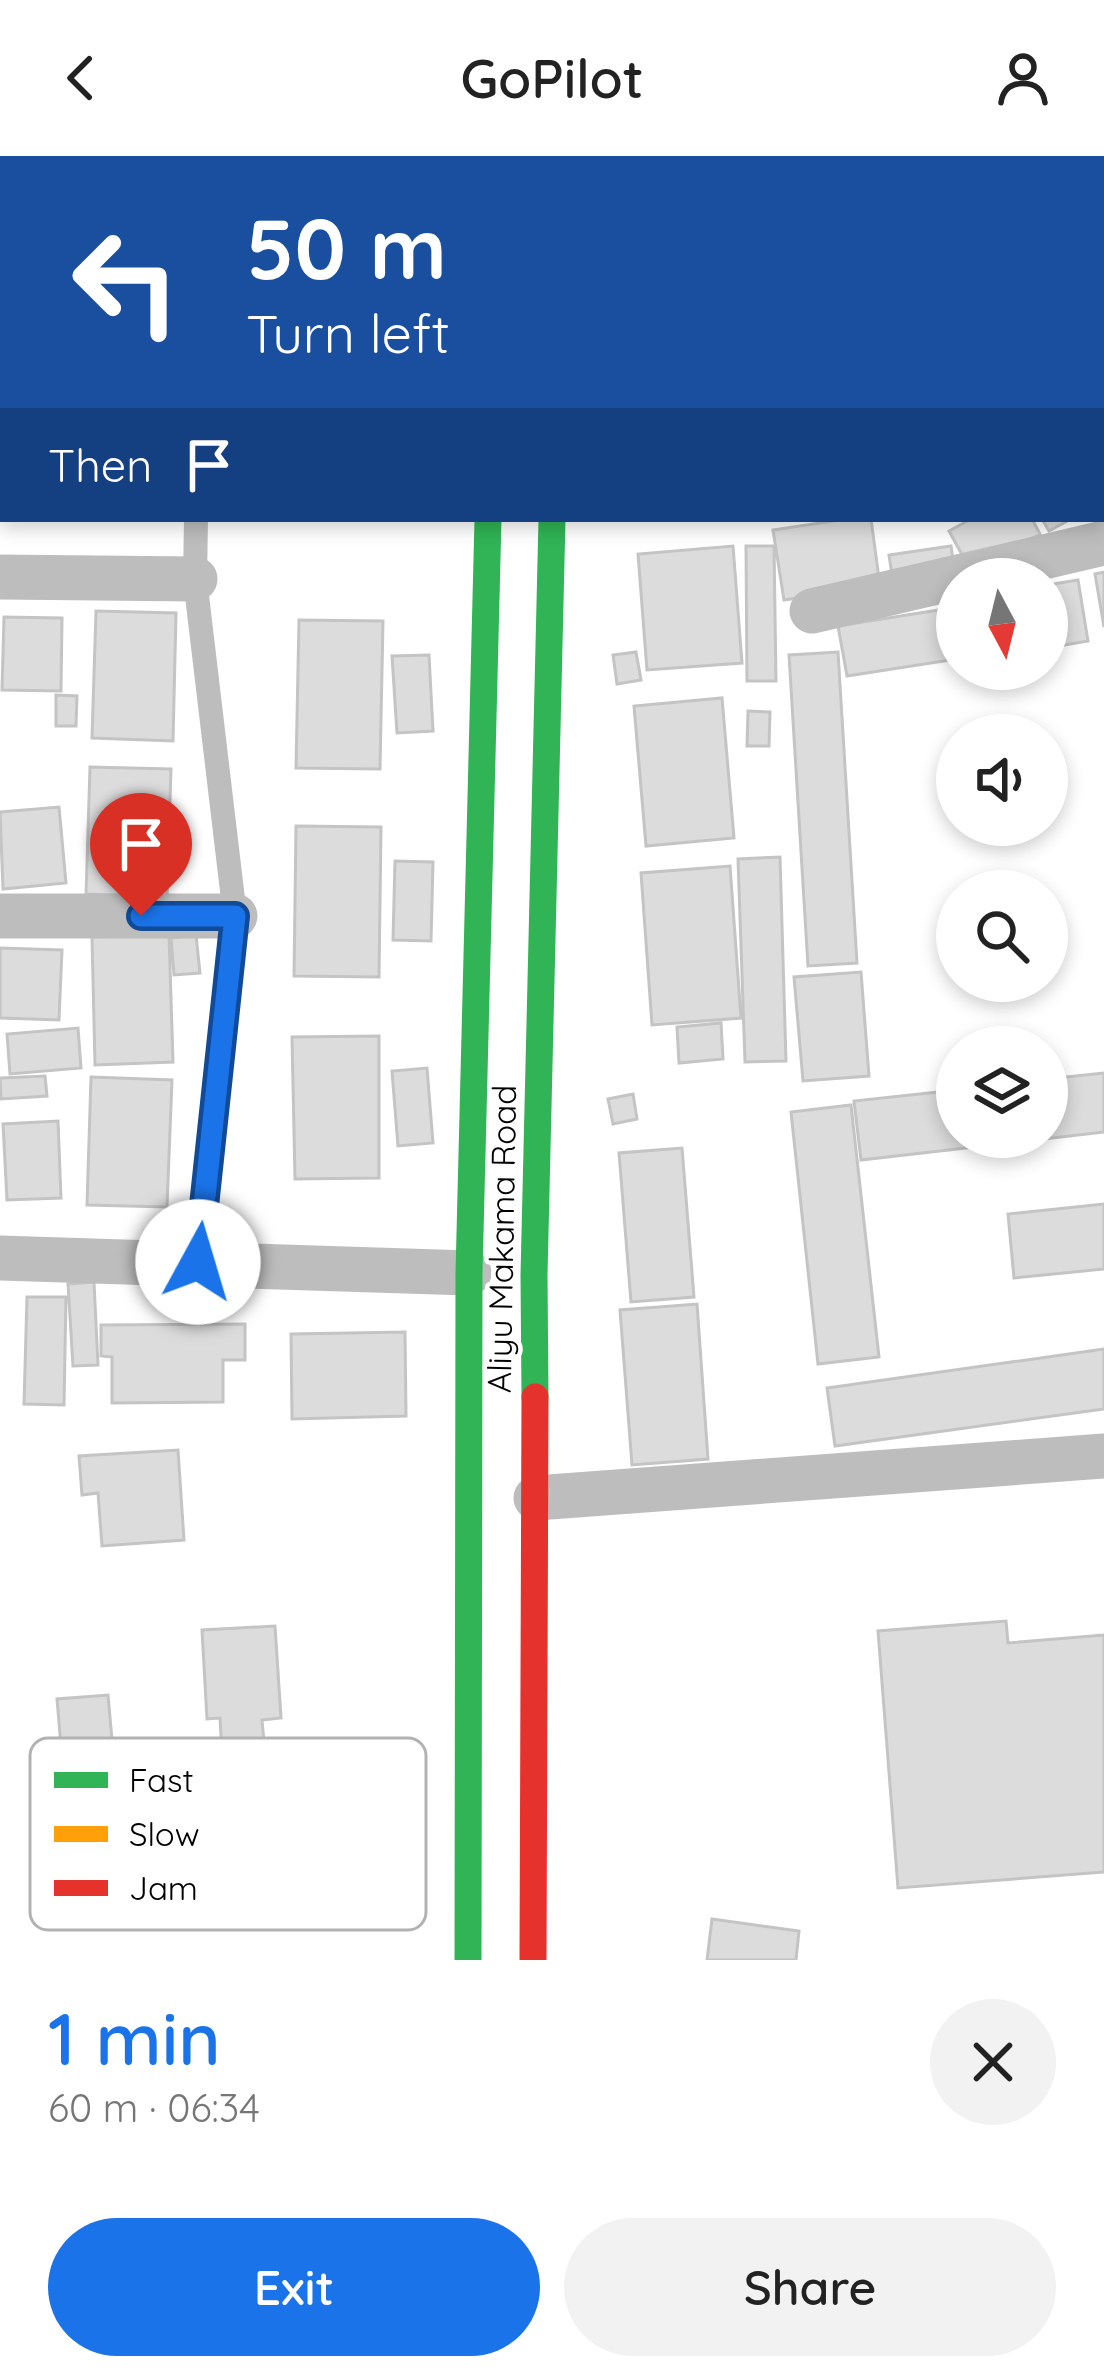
<!DOCTYPE html>
<meta charset="utf-8">
<style>
body{margin:0;font-family:Quicksand,sans-serif;background:#f2f2f2;color:#222;height:100vh;display:flex;flex-direction:column;font-size:45px;white-space:nowrap}
*{box-sizing:border-box;margin:0}
p{font-size:39px;color:#767676}
.icon{flex:none;width:66px;height:66px;fill:none;stroke:currentColor;stroke-width:2;stroke-linecap:round;stroke-linejoin:round}
.map{position:relative;height:1804px;overflow:hidden}
.sheet{display:flex;flex-direction:column;background:#fff;flex:1}
.sheet>*{flex:none}
.hud{position:absolute;left:0px;top:0px;width:1104px;height:366px;box-shadow:0 6px 18px #0003;background:#1a4fa0;color:#fff;overflow:hidden}
.needle{width:78px;rotate:173deg}
.tools{position:absolute;left:936px;top:402px;display:grid;gap:24px}
.tools a{display:grid;place-items:center;width:132px;height:132px;border-radius:50%;background:#fff;box-shadow:0 6px 18px #0003;font-size:60px}
.pin{position:absolute;display:grid;place-items:center;width:102px;height:102px;color:#fff;margin:-123px -51px;border-radius:50% 50% 50% 0;rotate:-45deg;box-shadow:0 0 12px #0007}
.pin .icon{rotate:45deg}
.me{position:absolute;width:132px;margin:-66px;rotate:6deg;stroke-linejoin:round;filter:drop-shadow(0 0 9px #0008)}
.turn{display:flex;align-items:center;gap:42px;height:252px;padding:0 48px;font-size:54px}
.turn .icon{width:156px;height:156px;stroke-width:2.5}
.turn b{display:block;font-size:84px;line-height:102px}
.then{display:flex;align-items:center;height:114px;padding:0 48px;background:#0003;gap:24px;font-size:45px}
.round{display:grid;place-items:center;flex:none;width:126px;height:126px;border-radius:63px;background:#f2f2f2}
.head{display:flex;align-items:center;justify-content:space-between;height:204px;padding:0 48px}
h1{font-size:72px;font-weight:600;line-height:90px;color:#1a73e8}
.button{display:flex;gap:24px;margin-top:auto;padding:24px 48px}
.button a{flex:1;height:138px;border-radius:72px;background:#1a73e8;color:#fff;font-size:48px;font-weight:600;line-height:138px;text-align:center}
.button a+a{background:#f2f2f2;color:#222}
header{display:flex;justify-content:space-between;align-items:center;height:156px;padding:0 48px;background:#fff;font-size:54px;font-weight:600}
.map>svg:first-child{display:block}
.building{fill:#dcdcdc;stroke:#c4c4c4;stroke-width:3}
.lines{fill:none;stroke-linecap:round;stroke-linejoin:round}
.lane{stroke:#bdbdbd;stroke-width:24}
.street{stroke:#bdbdbd;stroke-width:45}
.fast{stroke:#30b455;stroke-width:27}
.slow{stroke:#ff9f0a;stroke-width:27}
.jam{stroke:#e5322d;stroke-width:27}
.route-casing{stroke:#114b97;stroke-width:30}
.route{stroke:#1a73e8;stroke-width:21}
.labels{text-anchor:middle;dominant-baseline:central;stroke-width:9;stroke-linejoin:round;paint-order:stroke}
.street-label{font-size:33px;fill:#000;stroke:#fff}
.key{fill:#fff;stroke:#b2b2b2;stroke-width:3}
.key-label{font-size:33px;fill:#000}
</style>
<header><svg class="icon" aria-label="back" viewBox="0 0 24 24"><path d="M15 5l-7 7 7 7"/></svg>GoPilot<svg class="icon" aria-label="person" viewBox="0 0 24 24"><circle cx="12" cy="8" r="4"/><path d="M4 21q1-7 8-7t8 7"/></svg></header>
<div class="map">
<svg width="1104" height="1804" viewBox="0 0 1104 1804">
<rect width="100%" height="100%" fill="#fff"/>
<path class="building" d="M 0,0 L 46,0 L 3,3 L 0,35 Z
M 82,0 L 177,0 L 82,3 Z
M 249,0 L 346,0 L 346,3 L 249,3 Z
M 804,0 L 857,0 L 857,3 L 805,3 Z
M 1104,79 L 1104,128 L 1101,122 Z
M 1103,197 L 1104,344 L 1101,346 L 1101,198 Z
M 0,242 L 3,242 L 0,347 Z
M 847,363 L 871,363 L 880,430 L 784,444 L 773,374 Z
M 971,363 L 1032,363 L 1040,378 L 971,415 L 949,375 Z
M 1042,363 L 1071,363 L 1049,375 Z
M 733,390 L 742,507 L 647,514 L 638,398 Z
M 746,390 L 774,390 L 776,525 L 747,525 Z
M 951,390 L 955,417 L 893,426 L 889,399 Z
M 1104,416 L 1104,471 L 1095,418 Z
M 1078,424 L 1088,485 L 1047,492 L 1047,429 Z
M 957,451 L 957,503 L 847,520 L 838,470 Z
M 96,455 L 176,457 L 173,585 L 92,582 Z
M 4,461 L 62,462 L 61,535 L 2,534 Z
M 299,464 L 383,465 L 380,613 L 296,612 Z
M 636,496 L 641,524 L 617,528 L 613,499 Z
M 838,496 L 857,807 L 808,810 L 789,499 Z
M 429,499 L 433,575 L 397,577 L 392,500 Z
M 56,539 L 77,540 L 76,570 L 56,570 Z
M 722,542 L 734,682 L 646,690 L 634,550 Z
M 748,555 L 770,556 L 769,590 L 747,590 Z
M 90,611 L 171,613 L 167,741 L 86,738 Z
M 59,651 L 66,727 L 3,733 L 0,656 Z
M 296,670 L 381,671 L 379,821 L 294,820 Z
M 780,701 L 786,905 L 745,906 L 738,703 Z
M 395,705 L 433,706 L 431,785 L 393,784 Z
M 730,710 L 741,862 L 652,869 L 641,717 Z
M 169,779 L 173,906 L 95,909 L 92,781 Z
M 196,779 L 200,817 L 174,819 L 171,782 Z
M 0,792 L 62,794 L 59,864 L 0,862 Z
M 861,816 L 869,920 L 803,925 L 794,821 Z
M 721,867 L 723,903 L 679,907 L 677,871 Z
M 78,872 L 81,912 L 10,918 L 7,878 Z
M 379,880 L 379,1022 L 295,1023 L 292,881 Z
M 427,912 L 433,987 L 398,990 L 392,915 Z
M 1104,917 L 1104,976 L 861,1004 L 854,945 L 957,934 L 957,981 L 1047,981 L 1047,923 Z
M 45,920 L 47,940 L 1,943 L 0,922 Z
M 91,921 L 172,924 L 167,1051 L 87,1049 Z
M 633,938 L 637,963 L 613,968 L 608,943 Z
M 851,949 L 879,1201 L 818,1208 L 791,956 Z
M 58,965 L 61,1042 L 7,1044 L 3,968 Z
M 682,992 L 694,1141 L 631,1146 L 619,997 Z
M 1104,1048 L 1104,1113 L 1014,1122 L 1008,1058 Z
M 94,1126 L 98,1209 L 73,1210 L 68,1128 Z
M 27,1141 L 66,1141 L 64,1249 L 24,1248 Z
M 697,1148 L 708,1303 L 632,1309 L 620,1154 Z
M 245,1168 L 245,1204 L 223,1204 L 223,1246 L 112,1247 L 112,1201 L 101,1200 L 101,1169 Z
M 405,1176 L 406,1260 L 292,1263 L 291,1178 Z
M 1104,1193 L 1104,1253 L 835,1290 L 827,1232 Z
M 178,1294 L 184,1384 L 102,1390 L 98,1337 L 82,1339 L 79,1300 Z
M 1006,1465 L 1008,1487 L 1104,1479 L 1104,1716 L 898,1732 L 878,1475 Z
M 275,1470 L 281,1562 L 262,1564 L 265,1597 L 222,1599 L 220,1562 L 207,1563 L 202,1474 Z
M 108,1539 L 116,1629 L 87,1632 L 88,1647 L 66,1649 L 57,1543 Z
M 712,1763 L 799,1775 L 796,1804 L 707,1804 Z"/>
<g class="lines">
<path class="lane" d="M 203,3 L 203,0
M 196,363 L 195,423 L 235,760 L 198,1107"/>
<path class="street" d="M 0,421 L 195,423
M 812,455 L 1104,387
M 0,760 L 235,760
M 0,1102 L 469,1117
M 536,1342 L 1104,1300"/>
<path class="fast" d="M 535,1241 L 534,1119 L 552,363
M 468,1804 L 469,1117 L 488,363"/>
<path class="slow" d="M 496,0 L 496,3
M 561,0 L 561,3"/>
<path class="jam" d="M 533,1804 L 535,1241"/>
</g>
<g class="lines">
<g class="route-casing">
<path id="route" d="M 141,760 L 235,760 L 198,1106"/>
</g>
<use href="#route" class="route"/>
</g>
<g class="labels">
<g class="street-label">
<text transform="translate(501 1083) rotate(-89)">Aliyu Makama Road</text>
</g>
</g>
<rect x="30" y="1582" width="396" height="192" rx="18" class="key"/>
<rect x="54" y="1616" width="54" height="16" fill="#30b455"/>
<rect x="54" y="1670" width="54" height="16" fill="#ff9f0a"/>
<rect x="54" y="1724" width="54" height="16" fill="#e5322d"/>
<g class="key-label">
<text x="129" y="1636">Fast</text>
<text x="129" y="1690">Slow</text>
<text x="129" y="1744">Jam</text>
</g>
</svg>
<div class="tools">
<a><svg class="needle" viewBox="-14 -14 28 28"><path d="M0-13l5 13h-10z" fill="#e53935"/><path d="M0 13l5-13h-10z" fill="#767676"/></svg></a>
<a><svg class="icon" aria-label="sound" viewBox="0 0 24 24"><path d="M4 9h4l5-4v14l-5-4H4zM17 9q2 3 0 6"/></svg></a>
<a><svg class="icon" aria-label="search" viewBox="0 0 24 24"><circle cx="10" cy="10" r="6"/><path d="M15 15l6 6"/></svg></a>
<a><svg class="icon" aria-label="layers" viewBox="0 0 24 24"><path d="M12 4l9 5-9 5-9-5zM3 14l9 5 9-5"/></svg></a>
</div>
<div class="pin" style="left:141px;top:760px;background:#d93025"><svg class="icon" aria-label="arrive" viewBox="0 0 24 24"><path d="M6 21V4h12l-3 4 3 4H6"/></svg></div>
<svg class="me" style="left:198px;top:1106px" viewBox="-20 -20 40 40"><circle r="19" fill="#fff"/><path d="M0-13L10 11 0 6-10 11z" fill="#1a73e8"/></svg>
<div class="hud">
<div class="turn"><svg class="icon" aria-label="left" viewBox="0 0 24 24"><path d="M17 20v-9H6M10 6l-5 5 5 5"/></svg><div><b>50 m</b>Turn left</div></div>
<div class="then">Then<svg class="icon" aria-label="arrive" viewBox="0 0 24 24"><path d="M6 21V4h12l-3 4 3 4H6"/></svg></div>
</div>
</div>
<section class="sheet">
<div class="head"><div><h1>1 min</h1><p>60 m · 06:34</p></div><a class="round"><svg class="icon" aria-label="close" viewBox="0 0 24 24"><path d="M6 6l12 12M18 6L6 18"/></svg></a></div>
<div class="button"><a>Exit</a><a>Share</a></div>
</section>
